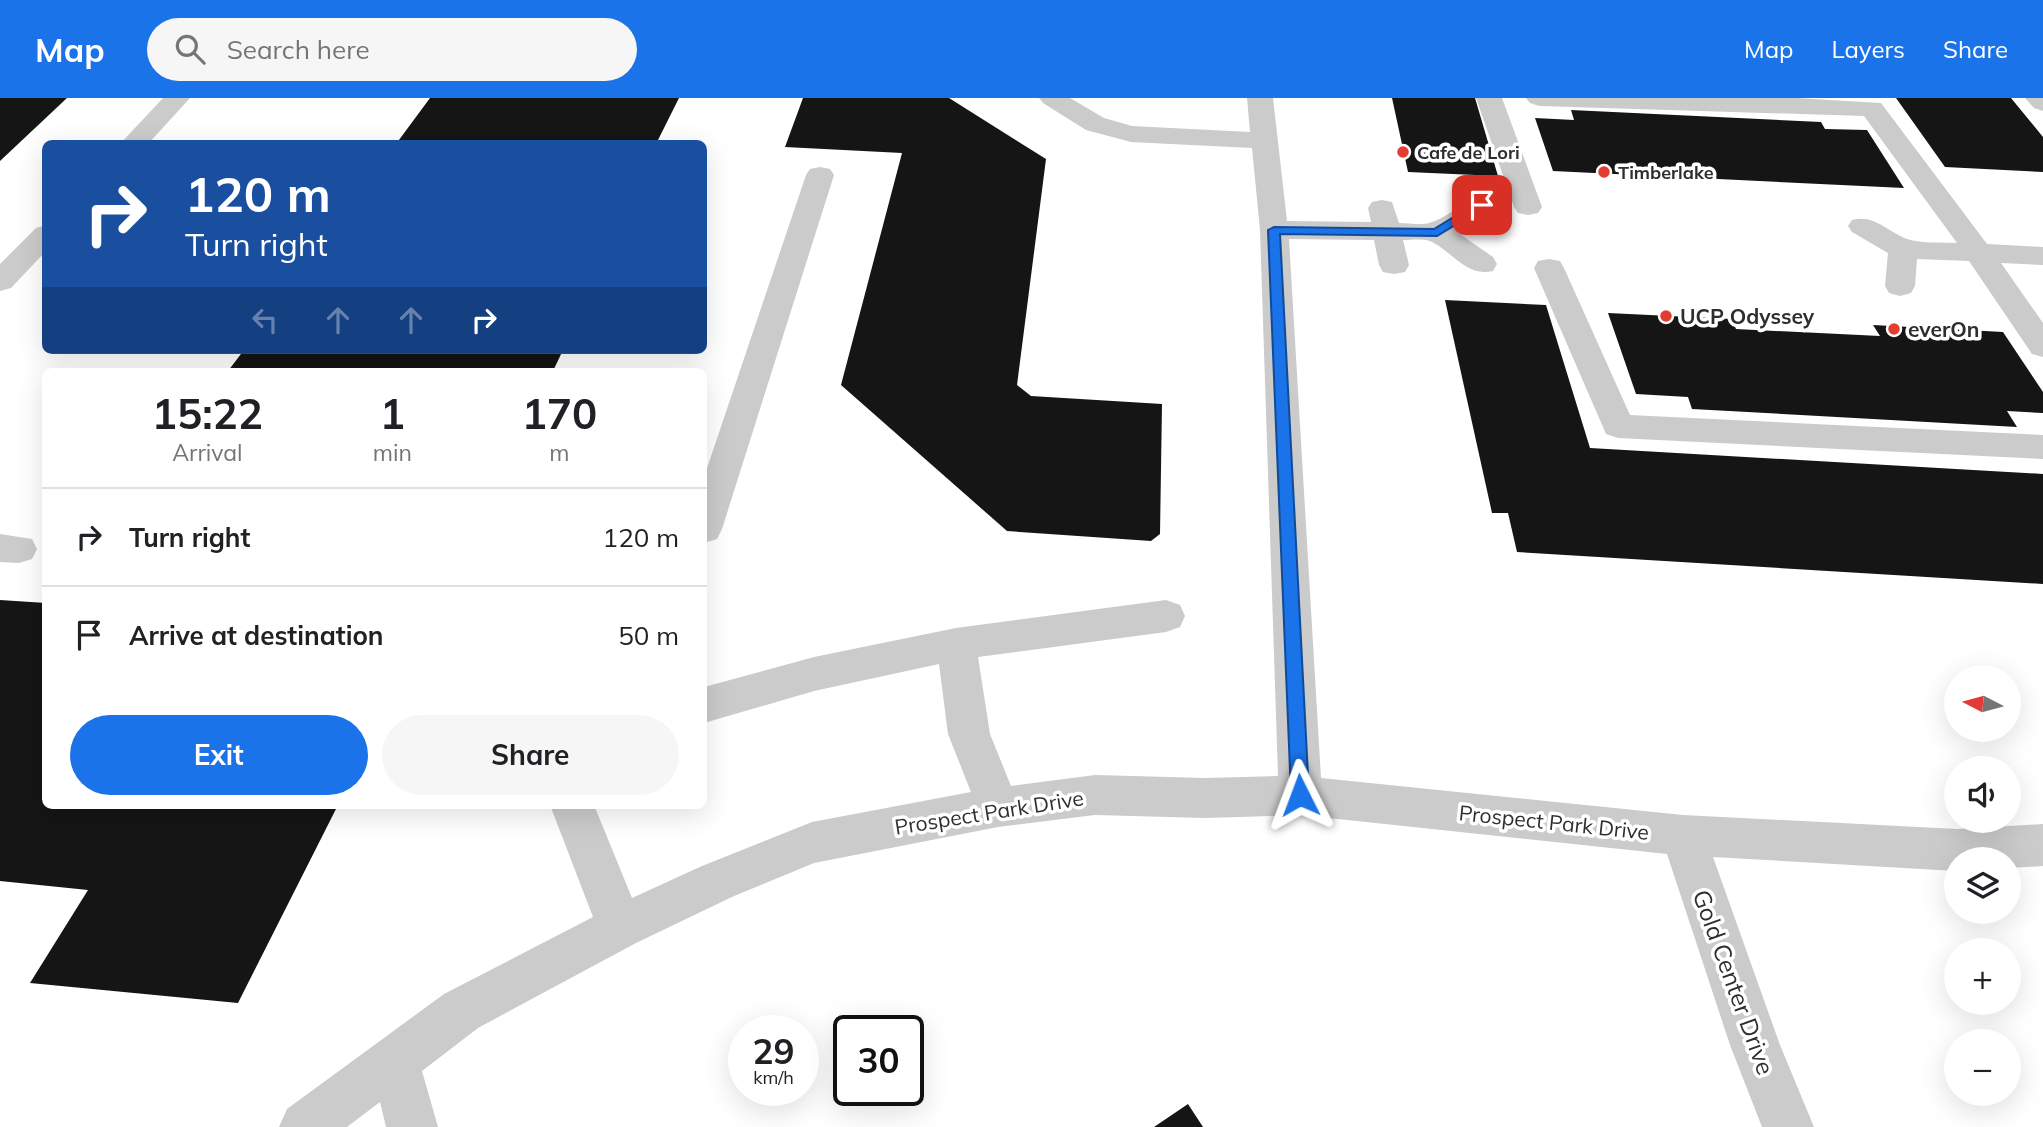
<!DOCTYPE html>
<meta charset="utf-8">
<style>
body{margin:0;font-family:Mulish,sans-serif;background:#f6f6f6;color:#202124;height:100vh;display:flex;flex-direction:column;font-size:26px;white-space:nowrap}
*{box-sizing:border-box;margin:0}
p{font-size:23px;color:#757577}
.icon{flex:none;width:38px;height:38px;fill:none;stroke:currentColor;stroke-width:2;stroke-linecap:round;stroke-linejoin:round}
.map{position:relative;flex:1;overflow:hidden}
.sheet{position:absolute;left:42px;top:270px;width:665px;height:441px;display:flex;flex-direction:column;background:#fff;border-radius:10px;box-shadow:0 7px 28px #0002}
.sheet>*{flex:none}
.banner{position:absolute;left:42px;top:42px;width:665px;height:214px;border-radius:10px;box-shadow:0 7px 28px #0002;background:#1a4fa0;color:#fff;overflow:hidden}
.needle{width:46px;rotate:276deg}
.buttons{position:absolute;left:1944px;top:567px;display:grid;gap:14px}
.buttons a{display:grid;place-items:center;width:77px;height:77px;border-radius:50%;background:#fff;box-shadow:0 7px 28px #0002;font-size:35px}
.speed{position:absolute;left:728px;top:917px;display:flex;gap:14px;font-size:35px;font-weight:700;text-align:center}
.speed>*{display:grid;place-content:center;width:91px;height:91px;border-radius:50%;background:#fff;box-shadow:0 7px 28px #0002;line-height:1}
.speed small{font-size:18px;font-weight:400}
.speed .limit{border:4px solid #111;border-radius:10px;background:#fff;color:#111}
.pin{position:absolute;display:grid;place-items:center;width:60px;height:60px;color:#fff;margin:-30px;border-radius:14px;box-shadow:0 4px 10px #0006}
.me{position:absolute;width:77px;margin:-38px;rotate:357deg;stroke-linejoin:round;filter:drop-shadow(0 0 5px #0008)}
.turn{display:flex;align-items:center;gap:24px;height:147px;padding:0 28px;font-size:32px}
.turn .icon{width:91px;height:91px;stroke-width:2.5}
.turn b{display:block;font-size:49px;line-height:60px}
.lanes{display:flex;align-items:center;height:66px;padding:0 28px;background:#0003;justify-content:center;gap:35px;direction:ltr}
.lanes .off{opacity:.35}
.eta{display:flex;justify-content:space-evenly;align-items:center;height:119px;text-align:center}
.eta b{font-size:42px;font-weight:700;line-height:49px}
.primary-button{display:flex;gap:14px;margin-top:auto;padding:14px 28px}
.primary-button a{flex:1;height:80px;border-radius:42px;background:#1a73e8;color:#fff;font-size:28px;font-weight:700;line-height:80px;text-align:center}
.primary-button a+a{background:#f6f6f6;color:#202124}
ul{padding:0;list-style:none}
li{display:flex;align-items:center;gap:21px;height:98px;padding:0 28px;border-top:2px solid #e0e0e0}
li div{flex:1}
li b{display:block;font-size:26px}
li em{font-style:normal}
header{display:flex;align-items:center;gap:42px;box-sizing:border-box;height:98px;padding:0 35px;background:#1a73e8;color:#fff}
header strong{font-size:33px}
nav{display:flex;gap:38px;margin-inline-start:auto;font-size:24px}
.search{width:490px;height:63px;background:#f6f6f6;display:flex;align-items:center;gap:18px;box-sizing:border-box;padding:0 24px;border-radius:38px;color:#757577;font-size:26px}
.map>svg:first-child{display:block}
.building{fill:#151515}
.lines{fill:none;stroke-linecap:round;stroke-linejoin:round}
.minor{fill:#cbcbcb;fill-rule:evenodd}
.route{fill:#1a73e8;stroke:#114b97;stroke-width:2}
.poi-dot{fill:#e33c31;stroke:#fff;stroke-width:2.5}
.labels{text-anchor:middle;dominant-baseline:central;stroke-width:7;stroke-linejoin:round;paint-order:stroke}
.far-poi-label{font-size:18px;font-weight:bold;fill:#2e2e2e;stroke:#fff;text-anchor:start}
.poi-label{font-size:21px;font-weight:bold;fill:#2e2e2e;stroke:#fff;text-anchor:start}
.street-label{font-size:21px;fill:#2e2e2e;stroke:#fff}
.near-street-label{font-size:24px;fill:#2e2e2e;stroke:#fff}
</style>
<header>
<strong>Map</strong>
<div class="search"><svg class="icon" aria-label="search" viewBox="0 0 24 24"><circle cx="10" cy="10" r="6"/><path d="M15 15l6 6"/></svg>Search here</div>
<nav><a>Map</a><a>Layers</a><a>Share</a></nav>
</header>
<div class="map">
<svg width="2043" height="1029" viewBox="0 0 2043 1029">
<rect width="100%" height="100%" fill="#fff"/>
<path class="building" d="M 0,0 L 67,0 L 0,63 Z
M 430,0 L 679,0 L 656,46 L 396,46 Z
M 803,0 L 949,0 L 1046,61 L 1017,287 L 1031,298 L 1162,306 L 1160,436 L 1151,443 L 1007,433 L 841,287 L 902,55 L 785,49 Z
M 1392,0 L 1475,0 L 1498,78 L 1408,74 Z
M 1896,0 L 2011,0 L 2043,39 L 2043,74 L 1945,69 Z
M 1571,12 L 1821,24 L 1825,31 L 1867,32 L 1904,90 L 1553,73 L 1535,20 L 1574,22 Z
M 1445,202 L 1546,207 L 1590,350 L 2043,376 L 2043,486 L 1517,454 L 1508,415 L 1492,415 Z
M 1608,215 L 1732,221 L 1736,231 L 1880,238 L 1873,227 L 2003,234 L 2043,294 L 2043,315 L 2007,313 L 2017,329 L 1692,311 L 1688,299 L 1636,296 Z
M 244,252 L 563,252 L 553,273 L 228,273 Z
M 0,502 L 46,505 L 46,707 L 338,707 L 238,905 L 30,885 L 88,792 L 0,783 Z
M 1188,1006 L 1203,1029 L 1154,1029 Z"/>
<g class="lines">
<path class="minor" d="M 163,0 L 190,0 L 148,46 L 120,46 Z
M 1039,0 L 1070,0 L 1104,20 L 1132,28 L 1250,34 L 1247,0 L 1273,0 L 1287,123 L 1371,124 L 1368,110 L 1372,104 L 1382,102 L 1392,104 L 1399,125 C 1409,125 1423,128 1432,124 C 1454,117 1467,95 1492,101 L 1496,107 L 1492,113 L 1457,134 L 1493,159 L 1497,166 L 1493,173 C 1466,179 1454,155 1432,144 C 1425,140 1412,142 1403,142 L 1409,167 L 1405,174 L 1394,176 L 1383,174 L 1379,167 L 1374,142 L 1289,141 L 1321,680 L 1683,717 L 1957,731 L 2043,726 L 2043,768 L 2009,770 L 2009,761 L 1956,761 L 1956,773 L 1713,759 L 1780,947 L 1814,1029 L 1762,1029 L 1730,947 L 1667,756 L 1300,717 L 1206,720 L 1095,717 L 998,729 L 814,765 L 734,798 L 636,845 L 478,930 L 422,973 L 438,1029 L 386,1029 L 380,1004 L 347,1029 L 279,1029 L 287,1011 L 444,896 L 593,819 L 550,707 L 594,707 L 632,800 L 702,768 L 812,724 L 971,694 L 948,636 L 939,566 L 814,593 L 704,625 L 704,589 L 814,559 L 956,530 L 1166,502 L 1180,507 L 1185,518 L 1180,529 L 1166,534 L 978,559 L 990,636 L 1011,688 L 1095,677 L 1206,680 L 1278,678 L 1260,132 L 1252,50 L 1131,44 L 1086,32 L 1043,5 Z
M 1476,0 L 1502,0 L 1542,109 L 1538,115 L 1528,117 L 1518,115 L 1514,109 Z
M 1526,0 L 1796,0 L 1881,5 L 1987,146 L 2043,149 L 2043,167 L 2001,165 L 2043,225 L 2043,259 L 2032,256 L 1969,163 L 1917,161 L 1915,188 L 1911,195 L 1900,198 L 1889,195 L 1885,188 L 1888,155 L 1852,134 L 1848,128 L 1852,122 C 1874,116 1888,134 1907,141 C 1921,146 1942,144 1957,145 L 1864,18 L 1539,8 L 1530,5 Z
M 2025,0 L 2043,0 L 2043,13 L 2034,10 Z
M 820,69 L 830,71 L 834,77 L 722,431 L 717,441 L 704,445 L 704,379 L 806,77 L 810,71 Z
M 46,127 L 46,153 L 11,190 L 0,193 L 0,166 L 36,130 Z
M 1549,161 L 1560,163 L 1564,170 L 1630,317 L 2043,337 L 2043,361 L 1618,340 L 1606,336 L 1534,170 L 1538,163 Z
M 0,436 L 32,441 L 37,451 L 32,461 L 19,465 L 0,464 Z"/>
</g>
<path class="route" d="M 1478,104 L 1488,107 L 1437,138 L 1280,136 L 1309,697 L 1306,703 L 1300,705 L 1294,703 L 1291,697 L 1268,132 L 1274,129 L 1434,131 Z"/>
<g class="poi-dot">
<circle cx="1403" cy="54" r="7"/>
<circle cx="1604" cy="74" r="7"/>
<circle cx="1666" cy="218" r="7"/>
<circle cx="1894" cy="231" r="7"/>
</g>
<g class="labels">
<g class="far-poi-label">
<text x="1417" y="54">Cafe de Lori</text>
<text x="1618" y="74">Timberlake</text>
</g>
<g class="poi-label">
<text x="1680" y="218">UCP Odyssey</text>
<text x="1908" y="231">everOn</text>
</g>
<g class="street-label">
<text transform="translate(989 714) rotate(-9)">Prospect Park Drive</text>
<text transform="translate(1554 724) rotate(6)">Prospect Park Drive</text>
</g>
<g class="near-street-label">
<text transform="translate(1734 884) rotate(70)">Gold Center Drive</text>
</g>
</g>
</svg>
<div class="buttons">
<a><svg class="needle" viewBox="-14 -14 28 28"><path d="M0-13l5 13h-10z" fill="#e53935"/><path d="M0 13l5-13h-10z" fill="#757577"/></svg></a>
<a><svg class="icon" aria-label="sound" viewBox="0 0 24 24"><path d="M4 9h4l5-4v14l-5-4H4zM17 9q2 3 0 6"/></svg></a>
<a><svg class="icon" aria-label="layers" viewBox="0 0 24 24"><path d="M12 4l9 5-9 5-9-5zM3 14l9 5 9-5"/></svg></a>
<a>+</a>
<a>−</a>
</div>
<div class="speed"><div>29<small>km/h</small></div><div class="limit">30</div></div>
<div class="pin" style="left:1482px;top:107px;background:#d93025"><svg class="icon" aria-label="arrive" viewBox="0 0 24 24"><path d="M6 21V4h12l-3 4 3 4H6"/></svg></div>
<svg class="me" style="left:1300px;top:697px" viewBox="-20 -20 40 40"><path d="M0-17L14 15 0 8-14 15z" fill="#1a73e8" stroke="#fff" stroke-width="4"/></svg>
<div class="banner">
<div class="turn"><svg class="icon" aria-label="right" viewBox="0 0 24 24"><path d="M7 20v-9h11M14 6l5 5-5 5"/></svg><div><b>120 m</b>Turn right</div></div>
<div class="lanes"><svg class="icon off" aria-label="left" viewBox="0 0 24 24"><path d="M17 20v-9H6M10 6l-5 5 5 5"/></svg><svg class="icon off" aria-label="ahead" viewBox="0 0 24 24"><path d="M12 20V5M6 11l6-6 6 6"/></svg><svg class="icon off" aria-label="ahead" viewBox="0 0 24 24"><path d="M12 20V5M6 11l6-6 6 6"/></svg><svg class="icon" aria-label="right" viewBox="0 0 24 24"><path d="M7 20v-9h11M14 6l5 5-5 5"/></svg></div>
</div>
<section class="sheet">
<div class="eta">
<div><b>15:22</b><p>Arrival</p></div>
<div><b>1</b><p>min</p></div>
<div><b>170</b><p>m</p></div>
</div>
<ul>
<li><svg class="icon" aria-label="right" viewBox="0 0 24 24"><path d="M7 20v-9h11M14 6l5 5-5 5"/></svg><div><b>Turn right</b></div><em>120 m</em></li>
<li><svg class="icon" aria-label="arrive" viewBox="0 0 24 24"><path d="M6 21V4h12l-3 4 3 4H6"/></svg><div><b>Arrive at destination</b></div><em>50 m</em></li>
</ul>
<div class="primary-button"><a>Exit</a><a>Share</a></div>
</section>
</div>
